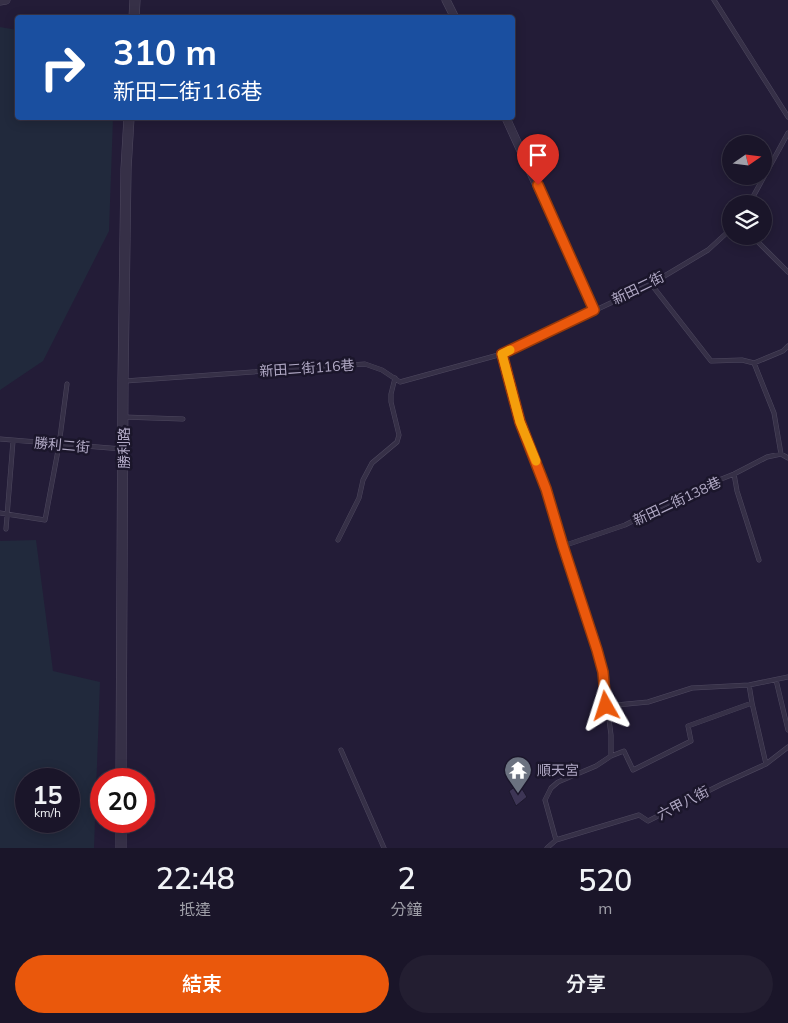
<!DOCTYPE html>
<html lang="zh-TW">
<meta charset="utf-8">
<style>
body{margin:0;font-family:Mulish,"Noto Sans TC",sans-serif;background:#231e31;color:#f1f3f6;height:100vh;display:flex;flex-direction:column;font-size:19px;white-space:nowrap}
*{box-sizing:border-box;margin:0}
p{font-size:16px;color:#9f9fa8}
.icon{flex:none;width:28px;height:28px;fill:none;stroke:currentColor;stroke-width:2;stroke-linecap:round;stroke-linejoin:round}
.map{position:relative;height:848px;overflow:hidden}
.drawer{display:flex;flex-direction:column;background:#1a1529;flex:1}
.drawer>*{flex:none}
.guide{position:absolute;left:15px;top:15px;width:500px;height:105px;border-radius:5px;box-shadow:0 2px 12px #0003,0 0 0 1px #383446;background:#1a4fa0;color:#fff;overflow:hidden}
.needle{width:32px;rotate:76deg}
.tools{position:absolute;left:722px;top:135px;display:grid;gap:10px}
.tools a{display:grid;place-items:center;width:50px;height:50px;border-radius:50%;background:#1a1529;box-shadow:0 2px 12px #0003,0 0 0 1px #383446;font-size:25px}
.speed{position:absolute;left:15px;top:768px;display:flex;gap:10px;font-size:25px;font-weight:700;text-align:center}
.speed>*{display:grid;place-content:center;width:65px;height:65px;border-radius:50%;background:#1a1529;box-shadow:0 2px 12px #0003,0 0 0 1px #383446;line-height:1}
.speed small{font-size:12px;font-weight:400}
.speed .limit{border:8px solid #d22;background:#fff;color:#111}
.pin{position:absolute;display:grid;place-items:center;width:42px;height:42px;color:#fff;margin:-51px -21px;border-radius:50% 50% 50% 0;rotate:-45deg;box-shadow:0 0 5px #0007}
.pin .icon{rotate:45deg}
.me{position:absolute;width:55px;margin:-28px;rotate:354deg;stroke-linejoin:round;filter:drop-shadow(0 0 4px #0008)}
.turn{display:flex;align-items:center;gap:18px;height:105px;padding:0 15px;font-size:22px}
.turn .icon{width:65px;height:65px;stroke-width:2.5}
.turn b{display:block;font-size:35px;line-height:42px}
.eta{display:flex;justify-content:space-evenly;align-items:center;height:85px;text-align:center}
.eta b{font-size:30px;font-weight:600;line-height:35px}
.action{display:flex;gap:10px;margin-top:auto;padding:10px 15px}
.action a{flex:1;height:58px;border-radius:30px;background:#ea580c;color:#fff;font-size:20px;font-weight:600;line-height:58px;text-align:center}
.action a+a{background:#231e31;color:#f1f3f6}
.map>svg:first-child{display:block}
.green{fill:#21293c;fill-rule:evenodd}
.building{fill:#3d3555;stroke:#1d182d}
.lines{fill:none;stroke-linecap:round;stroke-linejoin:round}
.service-casing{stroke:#4e485f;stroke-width:5}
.minor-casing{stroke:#4e485f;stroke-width:9}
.tertiary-casing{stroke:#4e485f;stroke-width:11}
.service{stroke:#363047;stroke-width:4}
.minor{stroke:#363047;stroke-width:8}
.tertiary{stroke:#363047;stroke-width:10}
.route-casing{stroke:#983908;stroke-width:12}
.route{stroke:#ea580c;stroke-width:9}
.slow{stroke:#f59e0b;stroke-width:9}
.labels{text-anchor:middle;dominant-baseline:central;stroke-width:5;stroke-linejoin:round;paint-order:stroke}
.street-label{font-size:14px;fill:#b1a9c5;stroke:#1b162b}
.poi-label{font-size:14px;fill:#b1a9c5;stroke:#1b162b;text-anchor:start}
</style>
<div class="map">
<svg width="788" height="848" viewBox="0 0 788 848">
<rect width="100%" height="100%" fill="#231c37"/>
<path class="green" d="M 0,27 L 17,30 L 18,118 L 113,118 L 109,231 L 43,361 L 0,390 Z
M 36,540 L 53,671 L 100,682 L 94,848 L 0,848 L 0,541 ZM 26,779 L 69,779 L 69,821 L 26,821 Z"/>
<path class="building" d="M 519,784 L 527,797 L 516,806 L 509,791 Z"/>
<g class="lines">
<g class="service-casing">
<path id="service" d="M 714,0 L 788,117
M 749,204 L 788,133
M 752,236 L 788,272
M 651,284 L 711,361 L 742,360 L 754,363 L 783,351 L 788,346
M 502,354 L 520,422 L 546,489 L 563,546 L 597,650 L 603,672 L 611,735 L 611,756
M 754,363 L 774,413 L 781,454
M 125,381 L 365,364 L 382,370 L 400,382 L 502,354 L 651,284 L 708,250 L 731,229
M 123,417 L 183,419
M 0,439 L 122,449
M 734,474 L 737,491 L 759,560
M 0,513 L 45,520 L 59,445 L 67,384
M 6,529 L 13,441
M 338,540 L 359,498 L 363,480 L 372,463 L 397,442 L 399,435 L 391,402 L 391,394 L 395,378
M 563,546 L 625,525 L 696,489 L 734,474 L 767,457 L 781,454 L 788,458
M 776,680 L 788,730
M 749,685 L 752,703
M 606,706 L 648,702 L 692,688 L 749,685 L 788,677
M 341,750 L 384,848
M 556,840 L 545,800 L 551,788 L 558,782 L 596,766 L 611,756 L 624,751 L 633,770 L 691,741 L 688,726 L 752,703 L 766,764
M 547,848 L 556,840 L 639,815 L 648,821 L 722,784 L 766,764 L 788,747"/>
</g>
<g class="minor-casing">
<path id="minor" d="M 446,0 L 455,18
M 0,1 L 6,0
M 506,118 L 594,310"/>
</g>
<g class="tertiary-casing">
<path id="tertiary" d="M 134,18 L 135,0
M 121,779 L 123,381 L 126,169 L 129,118
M 121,848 L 121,821"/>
</g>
<use href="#service" class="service"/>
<use href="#minor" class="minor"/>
<use href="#tertiary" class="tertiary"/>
</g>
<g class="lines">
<g class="route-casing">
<path id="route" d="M 538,185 L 594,310 L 502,354 L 520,422 L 546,489 L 563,546 L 597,650 L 603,672 L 606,706"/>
</g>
<use href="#route" class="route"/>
<path class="slow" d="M 510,350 L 502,354 L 520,422 L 536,461"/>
</g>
<defs>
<g id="temple-pin" transform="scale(1.4375)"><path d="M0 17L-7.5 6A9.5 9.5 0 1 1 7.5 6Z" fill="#6b7280" stroke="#1b162b"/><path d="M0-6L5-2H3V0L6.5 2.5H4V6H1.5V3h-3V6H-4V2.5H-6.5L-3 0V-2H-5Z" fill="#fff"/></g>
</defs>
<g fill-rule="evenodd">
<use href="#temple-pin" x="518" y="770"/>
</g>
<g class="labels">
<g class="street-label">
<text transform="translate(638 288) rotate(-26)">新田二街</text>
<text transform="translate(307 368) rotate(-4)">新田二街116巷</text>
<text transform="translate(62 445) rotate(5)">勝利二街</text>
<text transform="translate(124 448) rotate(-90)">勝利路</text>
<text transform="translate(677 501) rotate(-25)">新田二街138巷</text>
<text transform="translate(683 803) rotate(-27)">六甲八街</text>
</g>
<g class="poi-label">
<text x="537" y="770">順天宮</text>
</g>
</g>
</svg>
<div class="tools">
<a><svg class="needle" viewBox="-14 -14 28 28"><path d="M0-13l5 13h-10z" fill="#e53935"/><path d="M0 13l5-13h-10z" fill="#9f9fa8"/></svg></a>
<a><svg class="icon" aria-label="layers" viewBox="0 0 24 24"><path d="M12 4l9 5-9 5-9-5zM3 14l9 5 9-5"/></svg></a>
</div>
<div class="speed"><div>15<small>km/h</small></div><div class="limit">20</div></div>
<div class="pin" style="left:538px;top:185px;background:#d93025"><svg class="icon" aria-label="arrive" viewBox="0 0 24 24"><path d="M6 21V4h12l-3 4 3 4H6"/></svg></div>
<svg class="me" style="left:606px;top:706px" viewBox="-20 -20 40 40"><path d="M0-17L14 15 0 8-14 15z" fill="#ea580c" stroke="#fff" stroke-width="4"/></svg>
<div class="guide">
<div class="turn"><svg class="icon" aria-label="right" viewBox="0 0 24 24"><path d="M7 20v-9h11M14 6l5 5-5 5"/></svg><div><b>310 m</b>新田二街116巷</div></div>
</div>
</div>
<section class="drawer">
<div class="eta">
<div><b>22:48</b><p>抵達</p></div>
<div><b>2</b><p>分鐘</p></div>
<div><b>520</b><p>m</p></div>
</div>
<div class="action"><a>結束</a><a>分享</a></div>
</section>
